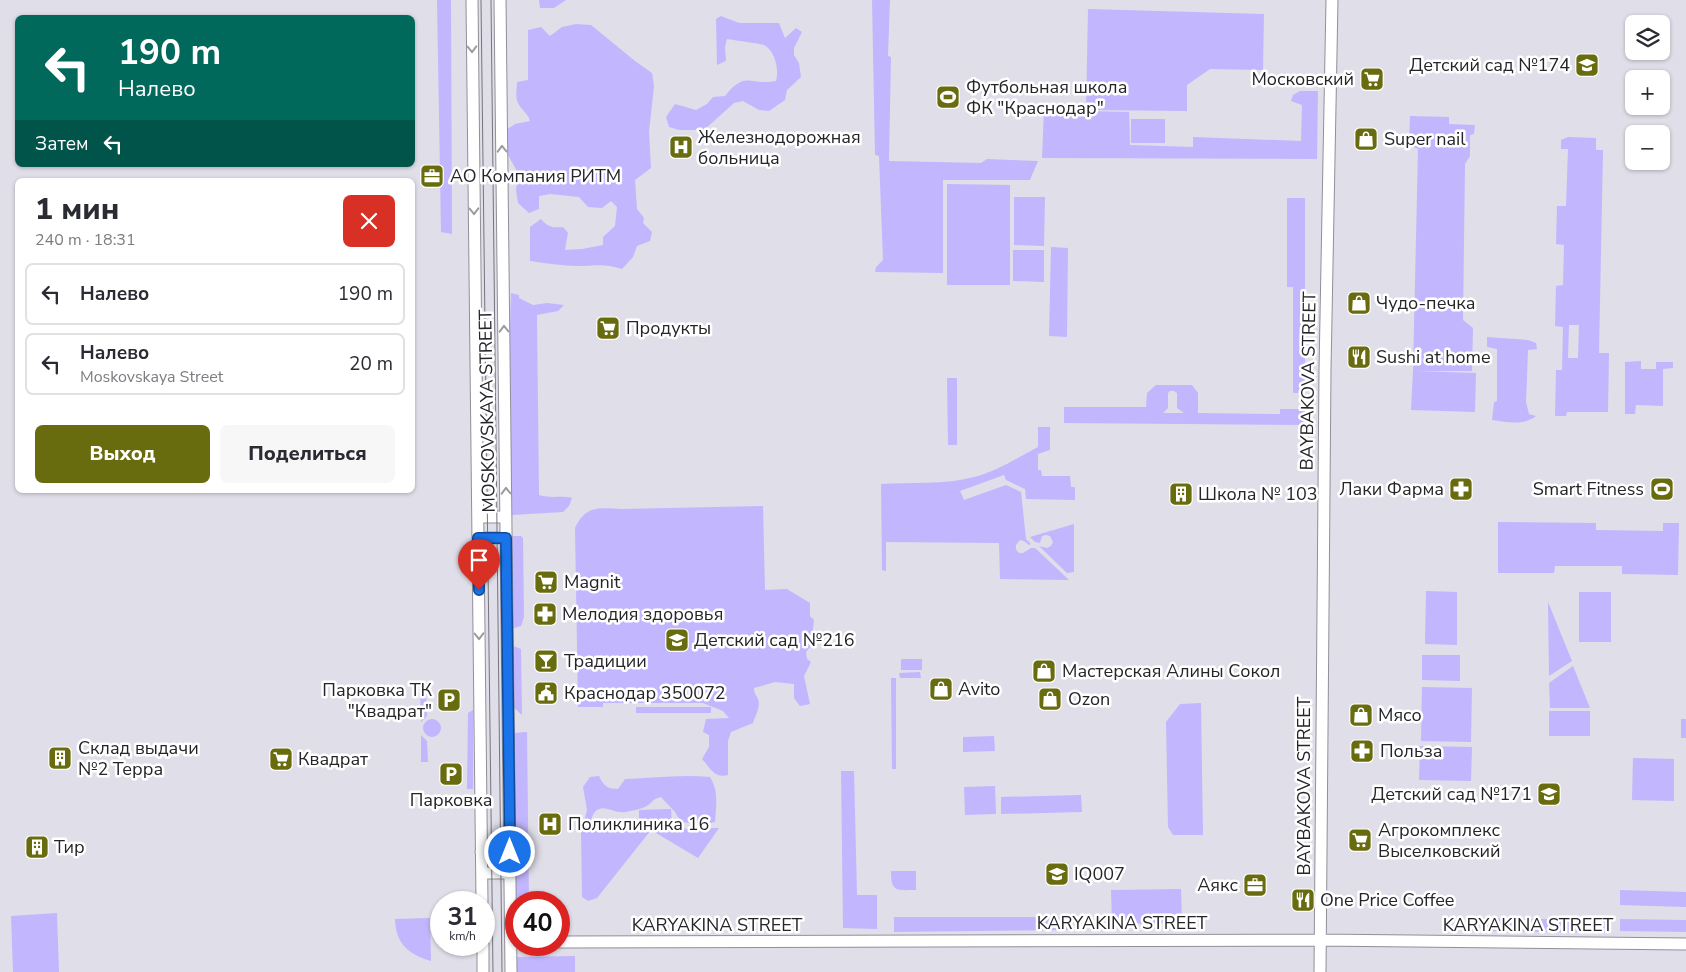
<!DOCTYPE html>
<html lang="ru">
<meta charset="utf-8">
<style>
body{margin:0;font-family:"Nunito Sans",sans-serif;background:#f7f7f7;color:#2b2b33;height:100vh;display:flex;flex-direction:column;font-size:19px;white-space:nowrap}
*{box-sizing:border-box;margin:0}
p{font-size:16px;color:#7c7c81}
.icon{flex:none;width:28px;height:28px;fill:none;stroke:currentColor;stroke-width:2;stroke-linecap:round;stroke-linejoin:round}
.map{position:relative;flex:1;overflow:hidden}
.panel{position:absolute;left:15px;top:178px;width:400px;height:315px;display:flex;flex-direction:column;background:#fff;border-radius:8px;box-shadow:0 1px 4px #0004}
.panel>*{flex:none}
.banner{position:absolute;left:15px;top:15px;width:400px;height:152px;border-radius:8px;box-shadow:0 1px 4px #0004;background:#00695c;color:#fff;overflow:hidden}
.tools{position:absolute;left:1625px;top:15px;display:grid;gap:10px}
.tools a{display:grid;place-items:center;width:45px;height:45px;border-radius:8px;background:#fff;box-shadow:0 1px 4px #0004;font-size:25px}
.speed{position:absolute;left:430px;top:891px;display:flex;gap:10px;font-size:25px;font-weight:700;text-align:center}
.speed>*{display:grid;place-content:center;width:65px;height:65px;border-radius:50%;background:#fff;box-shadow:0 1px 4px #0004;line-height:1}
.speed small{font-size:12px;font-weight:400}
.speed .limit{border:8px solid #d22;background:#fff;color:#111}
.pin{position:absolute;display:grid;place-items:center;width:42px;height:42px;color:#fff;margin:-51px -21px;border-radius:50% 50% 50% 0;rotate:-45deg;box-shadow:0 0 5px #0007}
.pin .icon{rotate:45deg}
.me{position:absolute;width:55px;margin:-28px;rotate:0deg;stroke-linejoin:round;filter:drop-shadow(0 0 4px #0008)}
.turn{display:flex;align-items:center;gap:18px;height:105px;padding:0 20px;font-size:22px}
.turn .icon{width:65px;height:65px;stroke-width:2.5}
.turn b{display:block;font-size:35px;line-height:42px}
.then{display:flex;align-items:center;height:48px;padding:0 20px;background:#0003;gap:10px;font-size:19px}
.round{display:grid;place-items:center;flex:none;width:52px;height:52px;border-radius:8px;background:#f7f7f7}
.head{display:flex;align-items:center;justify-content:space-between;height:85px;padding:0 20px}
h1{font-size:30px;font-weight:800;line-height:38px}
.primary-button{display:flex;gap:10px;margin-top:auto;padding:10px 20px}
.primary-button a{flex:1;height:58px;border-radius:8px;background:#696c0e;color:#fff;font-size:20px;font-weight:800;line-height:58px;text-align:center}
.primary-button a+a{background:#f7f7f7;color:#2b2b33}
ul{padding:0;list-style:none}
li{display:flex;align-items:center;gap:15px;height:62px;margin:0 10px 8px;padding:0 10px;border:2px solid #e1e1e2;border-radius:8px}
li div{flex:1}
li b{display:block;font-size:19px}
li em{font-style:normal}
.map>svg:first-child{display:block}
.green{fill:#c2b6fe;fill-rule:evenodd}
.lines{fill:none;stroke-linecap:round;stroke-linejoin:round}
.minor-casing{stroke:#918f98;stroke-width:13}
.minor{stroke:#fff;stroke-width:11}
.tram{stroke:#76757b;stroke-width:1}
.oneway{stroke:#9d9c9e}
.route-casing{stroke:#114b97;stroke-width:12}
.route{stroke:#1a73e8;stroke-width:9}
.labels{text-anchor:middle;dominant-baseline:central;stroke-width:5;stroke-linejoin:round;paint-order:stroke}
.poi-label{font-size:18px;fill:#252428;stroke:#fff;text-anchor:start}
.street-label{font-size:18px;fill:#252428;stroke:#fff}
</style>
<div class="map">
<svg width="1686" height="972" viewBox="0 0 1686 972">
<rect width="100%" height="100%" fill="#e0dee8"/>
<path class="green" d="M 437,0 L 451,0 L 452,234 L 441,232 Z
M 539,0 L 566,0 L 554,8 L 540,8 Z
M 872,0 L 890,0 L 888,56 L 891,57 L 889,161 L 981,163 L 987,159 L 1038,161 L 1030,180 L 943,180 L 943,273 L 875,272 L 876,267 L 883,260 L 879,156 L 875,155 Z
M 1088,9 L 1264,14 L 1263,70 L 1210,69 L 1187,85 L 1187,111 L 1086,110 Z
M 721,16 L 739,23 L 779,23 L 785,38 L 796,28 L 802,32 L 794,48 L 794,55 L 799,63 L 801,77 L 787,90 L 785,100 L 769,111 L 759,110 L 743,101 L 734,103 L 704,130 L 679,130 L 669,127 L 666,117 L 675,104 L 696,110 L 707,104 L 713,97 L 725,96 C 746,70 749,86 776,81 C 779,70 776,52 764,45 C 762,44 733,40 727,39 L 725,47 L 726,61 L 717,65 L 716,19 Z
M 576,24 L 591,25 L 635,61 L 652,73 L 654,86 L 649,132 L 651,168 L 635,180 L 637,209 L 644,218 L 643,223 L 652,232 L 650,241 L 637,246 L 633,257 L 622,269 C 603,263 596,266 578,266 C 562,266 546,263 530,261 L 530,227 L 541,219 C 548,227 552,228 563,227 L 568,233 L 565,250 L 582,249 L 603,245 L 603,237 L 615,226 L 617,207 L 611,201 L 602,208 L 588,207 L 579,197 L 550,194 L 539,196 L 539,209 L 529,213 L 518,203 L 516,190 L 518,173 L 508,155 L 506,130 L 515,124 L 530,121 C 528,113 522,111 518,103 C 515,97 517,88 517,82 L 528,80 L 528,30 L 541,27 L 550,36 L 562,27 Z
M 1300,91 L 1318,91 L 1317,159 L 1042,158 L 1044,110 L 1129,112 L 1130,145 L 1193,147 L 1193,137 L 1301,141 L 1302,105 L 1291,101 L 1293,95 Z
M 1410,116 L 1449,117 L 1449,124 L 1475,125 L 1474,134 L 1470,135 L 1470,156 L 1465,164 L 1463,320 L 1473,328 L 1472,371 L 1416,371 L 1476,373 L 1475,412 L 1411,410 L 1413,371 L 1418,149 L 1409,145 Z
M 1131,119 L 1165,119 L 1165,143 L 1131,143 Z
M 1568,137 L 1596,138 L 1596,150 L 1603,150 L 1599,353 L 1609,353 L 1608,412 L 1567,412 L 1566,416 L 1555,416 L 1556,370 L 1562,370 L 1563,327 L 1555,326 L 1556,286 L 1563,285 L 1564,245 L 1556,244 L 1557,206 L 1566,206 L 1568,149 L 1561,149 L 1561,140 ZM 1569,325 L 1579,325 L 1578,358 L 1568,358 Z
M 947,184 L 1010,185 L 1010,285 L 947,285 Z
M 1014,197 L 1045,197 L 1044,246 L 1014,245 Z
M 1287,198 L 1305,198 L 1305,393 L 1293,393 L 1293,287 L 1287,287 Z
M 1051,247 L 1068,248 L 1067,337 L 1049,336 Z
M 1013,250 L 1044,250 L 1044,282 L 1013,281 Z
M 511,293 L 519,295 L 519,298 L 533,305 L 547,303 L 564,305 L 558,311 L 537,315 L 539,495 C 552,499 561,495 572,498 L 569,506 L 563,512 L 512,515 L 509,360 Z
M 1487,337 L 1528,340 L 1536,343 L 1537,349 L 1528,350 L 1526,402 L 1529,414 L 1536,416 C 1524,426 1507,422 1492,420 L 1494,402 L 1497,401 L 1497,349 L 1487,347 Z
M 1641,361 L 1641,369 L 1656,369 L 1656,362 L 1673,362 L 1673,368 L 1663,369 L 1663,406 L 1636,405 L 1635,414 L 1625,414 L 1625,362 Z
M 947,378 L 957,378 L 957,445 L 948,445 Z
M 1156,385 L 1192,385 L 1198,393 L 1198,413 L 1280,414 L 1280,409 L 1306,409 L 1306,425 L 1064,423 L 1064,407 L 1146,407 L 1147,393 ZM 1170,391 L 1174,391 L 1177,393 L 1177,408 L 1184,413 L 1163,413 L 1168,408 L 1168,393 Z
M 1038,427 L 1050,427 L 1050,450 L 1038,454 L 1038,470 L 1041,470 L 1042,476 L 1070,476 L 1071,487 L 1075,487 L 1075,500 L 1026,499 L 1025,489 L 1006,480 L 1004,475 L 960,491 L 964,500 L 1006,485 L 1021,492 L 1026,539 L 1031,544 L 1029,545 L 1024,541 L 1020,540 L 1016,545 C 1015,550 1018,554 1023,553 L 1031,548 L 1035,548 L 1069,580 L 1000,579 L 999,543 L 886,542 L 886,571 L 882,570 L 881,484 C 911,482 945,485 974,477 C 997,471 1017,458 1038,447 Z
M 763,506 L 765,590 L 787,589 L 810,603 L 810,616 L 814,620 L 811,646 L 806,652 L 807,659 L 811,662 L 804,676 L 810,704 L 800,706 L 794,698 L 794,684 L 775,682 L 754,688 C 754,694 756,694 758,699 C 761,707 755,716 753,723 L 731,732 L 728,741 L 728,775 C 714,779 710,767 702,759 L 709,747 L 709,735 L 703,732 L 706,719 L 729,718 L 723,711 L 703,703 L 603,703 L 603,707 L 578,707 L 575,528 C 586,505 599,508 622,509 Z
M 1498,522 L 1596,523 L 1596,530 L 1663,531 L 1663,523 L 1679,523 L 1678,575 L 1622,574 L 1622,566 L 1555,566 L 1554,573 L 1498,573 Z
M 1074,524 L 1074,572 L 1067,573 L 1039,546 L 1047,548 L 1051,546 L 1053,542 L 1050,536 L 1046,535 L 1042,536 L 1040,543 L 1035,542 L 1030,537 Z
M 512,536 L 521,536 L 523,538 L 524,617 L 521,626 L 511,629 L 510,538 Z
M 1426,591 L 1457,592 L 1457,645 L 1425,644 Z
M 1579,592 L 1611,592 L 1611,642 L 1579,642 Z
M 1548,602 L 1572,661 L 1549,676 Z
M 511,645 L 521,649 L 522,715 L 512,706 Z
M 1422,655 L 1460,655 L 1460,681 L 1422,680 Z
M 901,659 L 922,659 L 922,670 L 901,670 Z
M 1573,666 L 1590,708 L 1550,708 L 1549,683 Z
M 920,672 L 921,678 L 900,678 L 899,673 Z
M 891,678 L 896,678 L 896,769 L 892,769 Z
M 1422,687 L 1472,688 L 1471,742 L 1421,741 Z
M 420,690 L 426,690 L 427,716 L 421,722 Z
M 1201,703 L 1203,835 L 1173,835 L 1168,827 L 1166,722 L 1180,704 Z
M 636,707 L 711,707 L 711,713 L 636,713 Z
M 473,710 L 473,789 L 467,789 L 468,713 Z
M 1549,711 L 1590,711 L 1590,736 L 1549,736 Z
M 1681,719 L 1686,719 L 1686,738 L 1681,738 Z
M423 728a9 9 0 1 1 18 0a9 9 0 1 1-18 0Z
M 527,732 L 529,902 L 516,902 L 516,936 L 514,936 L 512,733 Z
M 421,735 L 427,741 L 428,762 L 421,762 Z
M 994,736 L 995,751 L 963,752 L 963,737 Z
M 1420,746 L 1472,747 L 1471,781 L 1419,780 Z
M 1633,758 L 1674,759 L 1674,801 L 1632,800 Z
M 841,771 L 854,771 L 857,895 L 877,895 L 877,929 L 843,928 Z
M 599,776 C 604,786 607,789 618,789 L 625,779 C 653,778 682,774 710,777 C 719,791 716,807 715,822 L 703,824 L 681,822 L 675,812 L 661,797 C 651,799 652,804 645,807 C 640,809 631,811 626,812 C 616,814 607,806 599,809 C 592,812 592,819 589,825 L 585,824 L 585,818 L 587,810 L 583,787 L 590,777 Z
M 995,786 L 996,814 L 965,815 L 964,787 Z
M 1081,795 L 1082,812 L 1001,814 L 1001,797 Z
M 671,809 L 672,826 L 639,827 L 639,810 Z
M 719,828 L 698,858 L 651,830 L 597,898 L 588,901 L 582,897 L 581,831 Z
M 891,871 L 916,871 L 916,890 C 897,890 891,893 891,871 Z
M 1181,889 L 1182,923 L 1112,924 L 1111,890 Z
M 1620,890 L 1686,892 L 1686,907 L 1620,905 Z
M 57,913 L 59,972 L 13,972 L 11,916 Z
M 894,917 L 1068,917 L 1068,930 L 894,932 Z
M 430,918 L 431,961 C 408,954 396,944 395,919 Z
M 1483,918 L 1606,920 L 1606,933 L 1483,931 Z
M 1620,919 L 1686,920 L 1686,932 L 1620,931 Z
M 575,956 L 575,972 L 515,972 L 515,957 Z"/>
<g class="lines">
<g class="minor-casing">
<path id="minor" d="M 472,0 L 482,902
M 500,0 L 511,972
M 478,517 L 506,517
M 478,538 L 506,538
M 481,852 L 509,852
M 482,873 L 510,873
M 559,942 L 1320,940 L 1686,944
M 483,945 L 483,972
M 1320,972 L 1325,370 L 1332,0"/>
</g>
<use href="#minor" class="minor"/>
<path class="tram" d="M 481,0 L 493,972
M 491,0 L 502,972"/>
</g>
<defs><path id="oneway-chevron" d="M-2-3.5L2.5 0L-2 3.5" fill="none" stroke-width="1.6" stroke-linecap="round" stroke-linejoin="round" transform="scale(1.25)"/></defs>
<g class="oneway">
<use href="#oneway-chevron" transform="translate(472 49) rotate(89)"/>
<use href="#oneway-chevron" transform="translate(502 149) rotate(-91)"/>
<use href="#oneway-chevron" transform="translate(474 211) rotate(89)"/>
<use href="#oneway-chevron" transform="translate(504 329) rotate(-91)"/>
<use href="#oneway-chevron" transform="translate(506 491) rotate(-91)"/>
<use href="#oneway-chevron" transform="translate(479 636) rotate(89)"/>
</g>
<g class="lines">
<g class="route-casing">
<path id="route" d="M 479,590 L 478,538 L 506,538 L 510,852"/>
</g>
<use href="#route" class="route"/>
</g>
<defs>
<g id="school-square" transform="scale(1.25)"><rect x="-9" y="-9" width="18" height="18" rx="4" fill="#696c0e" stroke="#fff"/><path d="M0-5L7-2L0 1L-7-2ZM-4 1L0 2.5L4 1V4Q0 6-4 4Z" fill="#fff"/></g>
<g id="supermarket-square" transform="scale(1.25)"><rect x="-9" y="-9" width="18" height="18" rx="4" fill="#696c0e" stroke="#fff"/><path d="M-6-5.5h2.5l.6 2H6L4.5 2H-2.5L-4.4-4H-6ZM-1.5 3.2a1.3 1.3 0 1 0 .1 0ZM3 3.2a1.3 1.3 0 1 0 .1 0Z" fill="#fff"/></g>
<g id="stadium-square" transform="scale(1.25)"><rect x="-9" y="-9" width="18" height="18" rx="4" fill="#696c0e" stroke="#fff"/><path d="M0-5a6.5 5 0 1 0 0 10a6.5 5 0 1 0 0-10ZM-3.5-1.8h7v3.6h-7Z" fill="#fff"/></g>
<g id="shop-square" transform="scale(1.25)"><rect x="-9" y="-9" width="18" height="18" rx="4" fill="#696c0e" stroke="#fff"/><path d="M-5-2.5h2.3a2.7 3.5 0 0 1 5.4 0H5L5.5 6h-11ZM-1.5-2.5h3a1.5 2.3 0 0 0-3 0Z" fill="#fff"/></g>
<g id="hospital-square" transform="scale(1.25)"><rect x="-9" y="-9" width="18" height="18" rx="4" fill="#696c0e" stroke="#fff"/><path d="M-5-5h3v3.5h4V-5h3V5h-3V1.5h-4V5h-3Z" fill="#fff"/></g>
<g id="office-square" transform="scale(1.25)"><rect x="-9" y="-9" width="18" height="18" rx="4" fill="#696c0e" stroke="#fff"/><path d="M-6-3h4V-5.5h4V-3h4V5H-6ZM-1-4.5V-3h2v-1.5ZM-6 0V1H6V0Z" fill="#fff"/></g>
<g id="restaurant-square" transform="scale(1.25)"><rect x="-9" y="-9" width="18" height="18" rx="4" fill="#696c0e" stroke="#fff"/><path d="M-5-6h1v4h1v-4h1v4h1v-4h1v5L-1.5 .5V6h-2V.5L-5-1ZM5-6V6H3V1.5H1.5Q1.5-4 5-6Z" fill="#fff"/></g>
<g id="pharmacy-square" transform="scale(1.25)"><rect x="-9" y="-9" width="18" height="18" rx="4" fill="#696c0e" stroke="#fff"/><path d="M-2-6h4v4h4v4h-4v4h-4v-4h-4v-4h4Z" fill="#fff"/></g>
<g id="building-square" transform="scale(1.25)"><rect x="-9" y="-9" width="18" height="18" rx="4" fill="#696c0e" stroke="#fff"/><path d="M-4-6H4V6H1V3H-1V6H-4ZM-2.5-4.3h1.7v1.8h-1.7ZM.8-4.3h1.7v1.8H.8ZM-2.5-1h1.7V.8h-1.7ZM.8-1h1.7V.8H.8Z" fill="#fff"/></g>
<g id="bar-square" transform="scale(1.25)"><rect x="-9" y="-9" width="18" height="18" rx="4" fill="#696c0e" stroke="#fff"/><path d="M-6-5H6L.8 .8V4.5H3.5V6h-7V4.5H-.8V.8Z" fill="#fff"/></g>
<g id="civic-square" transform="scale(1.25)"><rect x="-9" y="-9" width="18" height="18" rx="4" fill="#696c0e" stroke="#fff"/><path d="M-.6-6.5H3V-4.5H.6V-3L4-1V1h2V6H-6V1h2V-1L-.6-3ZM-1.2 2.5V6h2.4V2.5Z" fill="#fff"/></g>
<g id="parking-square" transform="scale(1.25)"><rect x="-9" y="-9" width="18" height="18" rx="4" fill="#696c0e" stroke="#fff"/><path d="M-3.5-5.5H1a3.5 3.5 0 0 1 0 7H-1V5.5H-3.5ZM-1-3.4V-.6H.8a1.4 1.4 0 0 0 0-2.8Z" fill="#fff"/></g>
</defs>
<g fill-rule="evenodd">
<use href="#school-square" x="1587" y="65"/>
<use href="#supermarket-square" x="1372" y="79"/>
<use href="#stadium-square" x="948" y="97"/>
<use href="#shop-square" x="1366" y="139"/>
<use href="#hospital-square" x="681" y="147"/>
<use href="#office-square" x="432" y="176"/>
<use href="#shop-square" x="1359" y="303"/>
<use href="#supermarket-square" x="608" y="328"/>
<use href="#restaurant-square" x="1359" y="357"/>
<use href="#pharmacy-square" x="1461" y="489"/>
<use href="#stadium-square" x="1662" y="489"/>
<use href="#building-square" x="1181" y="494"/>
<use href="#supermarket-square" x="546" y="582"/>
<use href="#pharmacy-square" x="545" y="614"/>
<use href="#school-square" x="677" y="640"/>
<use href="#bar-square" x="546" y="661"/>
<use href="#shop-square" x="1044" y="671"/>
<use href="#shop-square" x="941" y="689"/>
<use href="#civic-square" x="546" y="693"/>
<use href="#shop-square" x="1050" y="699"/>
<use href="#parking-square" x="449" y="700"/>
<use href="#shop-square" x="1361" y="715"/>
<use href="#pharmacy-square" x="1362" y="751"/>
<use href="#building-square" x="60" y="758"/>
<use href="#supermarket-square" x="281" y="759"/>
<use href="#parking-square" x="451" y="774"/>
<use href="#school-square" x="1549" y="794"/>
<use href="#hospital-square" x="550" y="824"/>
<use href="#supermarket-square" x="1360" y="840"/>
<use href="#building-square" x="37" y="847"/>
<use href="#school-square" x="1057" y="874"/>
<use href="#office-square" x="1255" y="885"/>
<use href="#restaurant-square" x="1303" y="900"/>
</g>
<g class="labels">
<g class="poi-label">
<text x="1570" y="65" text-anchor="end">Детский сад №174</text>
<text x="1354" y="79" text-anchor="end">Московский</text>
<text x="966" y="87">Футбольная школа<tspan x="966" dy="21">ФК "Краснодар"</tspan></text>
<text x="698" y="137">Железнодорожная<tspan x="698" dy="21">больница</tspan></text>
<text x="1384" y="139">Super nail</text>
<text x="450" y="176">АО Компания РИТМ</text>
<text x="1376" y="303">Чудо-печка</text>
<text x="626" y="328">Продукты</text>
<text x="1376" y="357">Sushi at home</text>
<text x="1444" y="489" text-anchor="end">Лаки Фарма</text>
<text x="1644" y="489" text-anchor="end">Smart Fitness</text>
<text x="1198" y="494">Школа № 103</text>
<text x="564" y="582">Magnit</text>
<text x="562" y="614">Мелодия здоровья</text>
<text x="694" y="640">Детский сад №216</text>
<text x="564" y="661">Традиции</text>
<text x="1062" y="671">Мастерская Алины Сокол</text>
<text x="958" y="689">Avito</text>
<text x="432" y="690" text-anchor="end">Парковка ТК<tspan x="432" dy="21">"Квадрат"</tspan></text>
<text x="564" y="693">Краснодар 350072</text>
<text x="1068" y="699">Ozon</text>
<text x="1378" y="715">Мясо</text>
<text x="78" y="748">Склад выдачи<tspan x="78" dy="21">№2 Терра</tspan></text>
<text x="1380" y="751">Польза</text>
<text x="298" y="759">Квадрат</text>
<text x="1532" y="794" text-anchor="end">Детский сад №171</text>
<text x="451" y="800" text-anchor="middle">Парковка</text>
<text x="568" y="824">Поликлиника 16</text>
<text x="1378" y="830">Агрокомплекс<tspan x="1378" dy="21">Выселковский</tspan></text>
<text x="54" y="847">Тир</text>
<text x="1074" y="874">IQ007</text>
<text x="1238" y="885" text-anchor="end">Аякс</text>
<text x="1320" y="900">One Price Coffee</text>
</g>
<g class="street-label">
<text transform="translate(1308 381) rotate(-89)">BAYBAKOVA STREET</text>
<text transform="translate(487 411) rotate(-91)">MOSKOVSKAYA STREET</text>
<text transform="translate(1304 786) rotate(-90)">BAYBAKOVA STREET</text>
<text x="1122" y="923">KARYAKINA STREET</text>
<text x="717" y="925">KARYAKINA STREET</text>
<text x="1528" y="925">KARYAKINA STREET</text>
</g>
</g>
</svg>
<div class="tools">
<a><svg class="icon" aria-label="layers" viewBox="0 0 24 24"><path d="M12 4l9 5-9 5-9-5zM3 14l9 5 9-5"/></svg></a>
<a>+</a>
<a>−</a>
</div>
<div class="speed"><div>31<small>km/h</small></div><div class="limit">40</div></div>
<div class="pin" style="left:479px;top:590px;background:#d93025"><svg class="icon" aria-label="arrive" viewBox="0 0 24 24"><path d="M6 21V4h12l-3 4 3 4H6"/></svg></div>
<svg class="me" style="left:510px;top:852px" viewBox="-20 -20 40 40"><circle r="17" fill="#1a73e8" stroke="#fff" stroke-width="3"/><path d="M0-11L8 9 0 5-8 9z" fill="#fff"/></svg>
<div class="banner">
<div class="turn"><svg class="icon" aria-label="left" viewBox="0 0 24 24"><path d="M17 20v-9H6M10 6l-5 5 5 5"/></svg><div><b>190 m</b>Налево</div></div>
<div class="then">Затем<svg class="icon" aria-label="left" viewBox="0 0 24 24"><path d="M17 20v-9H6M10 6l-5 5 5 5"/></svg></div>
</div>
<section class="panel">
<div class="head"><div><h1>1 мин</h1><p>240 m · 18:31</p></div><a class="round" style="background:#d93025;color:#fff"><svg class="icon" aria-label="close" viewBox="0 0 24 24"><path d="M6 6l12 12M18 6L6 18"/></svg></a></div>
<ul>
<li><svg class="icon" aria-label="left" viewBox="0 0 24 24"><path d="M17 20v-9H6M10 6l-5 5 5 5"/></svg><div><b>Налево</b></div><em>190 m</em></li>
<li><svg class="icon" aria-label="left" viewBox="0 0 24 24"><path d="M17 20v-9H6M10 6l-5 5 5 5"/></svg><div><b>Налево</b><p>Moskovskaya Street</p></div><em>20 m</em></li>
</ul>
<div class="primary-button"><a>Выход</a><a>Поделиться</a></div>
</section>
</div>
